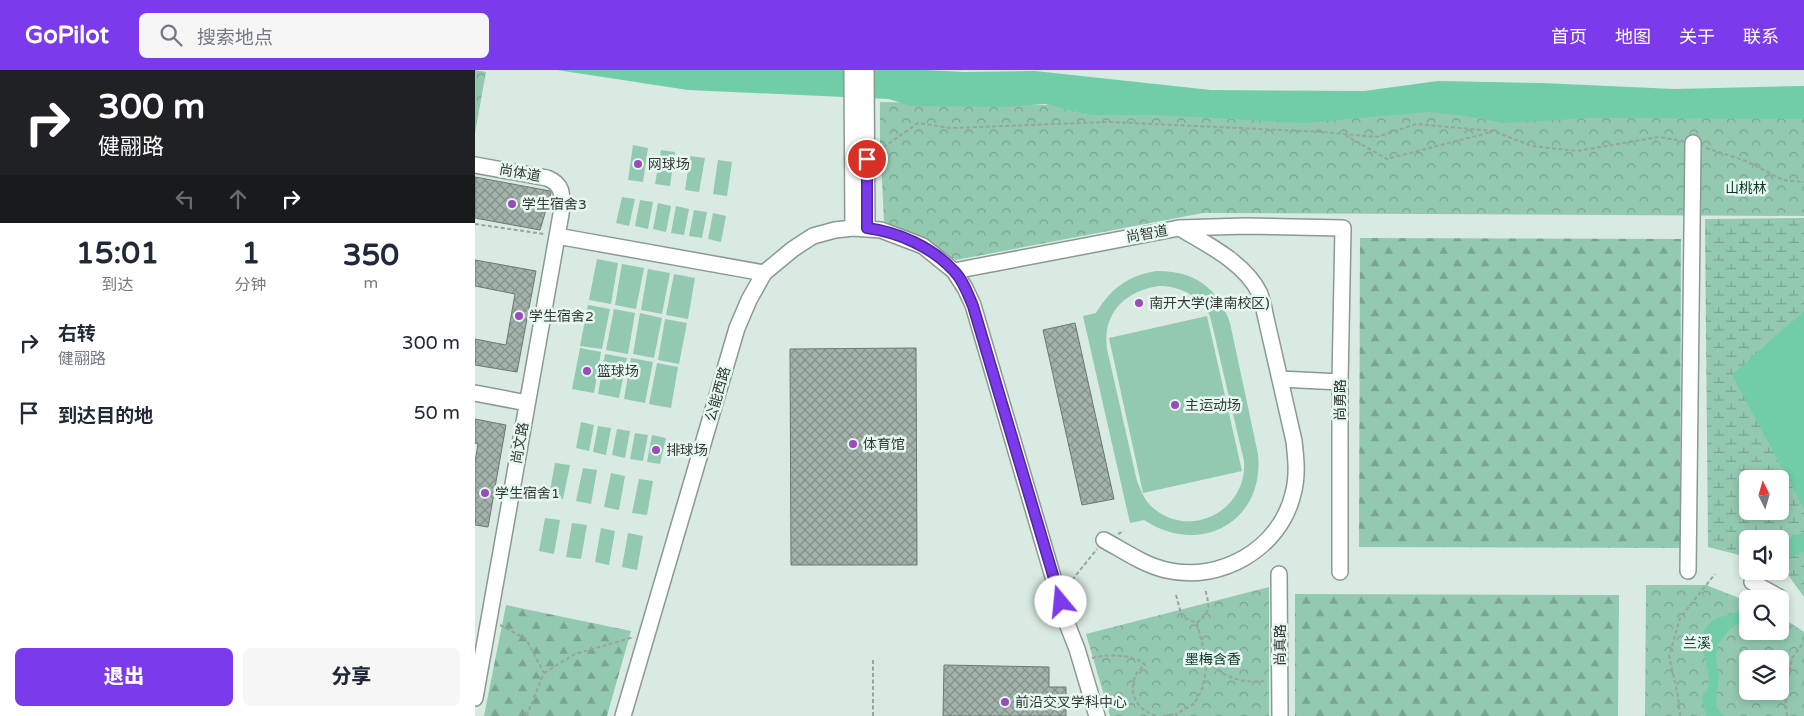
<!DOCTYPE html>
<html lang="zh">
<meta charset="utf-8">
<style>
body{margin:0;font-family:"Varela Round","Noto Sans SC",sans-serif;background:#f6f6f7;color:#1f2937;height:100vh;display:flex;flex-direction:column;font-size:19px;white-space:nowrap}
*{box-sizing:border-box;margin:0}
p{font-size:16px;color:#747a83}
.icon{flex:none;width:28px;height:28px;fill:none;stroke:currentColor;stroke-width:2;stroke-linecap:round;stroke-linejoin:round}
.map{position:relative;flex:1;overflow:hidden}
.sheet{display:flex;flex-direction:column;background:#fff;width:475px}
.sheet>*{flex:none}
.top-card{background:#202124;color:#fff;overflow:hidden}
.needle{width:32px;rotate:355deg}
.controls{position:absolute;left:1264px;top:400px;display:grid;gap:10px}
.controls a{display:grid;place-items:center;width:50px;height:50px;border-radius:8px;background:#fff;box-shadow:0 2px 8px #0003;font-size:25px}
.pin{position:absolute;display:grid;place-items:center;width:42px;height:42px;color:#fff;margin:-21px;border:2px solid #fff;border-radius:50%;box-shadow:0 1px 5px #0007}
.me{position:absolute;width:55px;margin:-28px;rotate:343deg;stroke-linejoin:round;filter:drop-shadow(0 0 4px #0008)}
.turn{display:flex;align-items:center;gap:18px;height:105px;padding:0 15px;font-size:22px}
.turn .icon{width:65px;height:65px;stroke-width:2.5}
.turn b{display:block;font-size:35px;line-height:42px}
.lanes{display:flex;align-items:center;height:48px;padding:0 15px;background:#0003;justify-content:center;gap:25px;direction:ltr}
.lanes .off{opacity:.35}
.eta{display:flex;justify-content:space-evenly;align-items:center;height:85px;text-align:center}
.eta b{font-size:30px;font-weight:800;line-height:35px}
.button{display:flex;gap:10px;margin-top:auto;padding:10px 15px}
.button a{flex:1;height:58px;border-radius:8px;background:#7c3aed;color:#fff;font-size:20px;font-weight:800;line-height:58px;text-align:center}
.button a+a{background:#f6f6f7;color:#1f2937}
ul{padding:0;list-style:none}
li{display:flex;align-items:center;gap:15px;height:70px;padding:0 15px}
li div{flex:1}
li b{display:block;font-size:19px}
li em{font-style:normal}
header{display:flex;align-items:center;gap:30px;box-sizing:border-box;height:70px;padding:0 25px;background:#7c3aed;color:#fff}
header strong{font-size:24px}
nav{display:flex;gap:28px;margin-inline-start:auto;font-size:18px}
.search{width:350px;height:45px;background:#f6f6f7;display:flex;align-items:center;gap:12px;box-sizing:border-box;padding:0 18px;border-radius:8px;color:#747a83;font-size:19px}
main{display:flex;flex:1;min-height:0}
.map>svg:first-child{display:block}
.forest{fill:url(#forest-firs)}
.wetland{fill:url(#wetland-marsh);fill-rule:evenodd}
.park{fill:url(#park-crowns);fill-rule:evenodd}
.pitch{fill:#94c9b1;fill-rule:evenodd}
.water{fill:#70cda7}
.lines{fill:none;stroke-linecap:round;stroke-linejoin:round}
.river{stroke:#70cda7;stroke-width:18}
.building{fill:url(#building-cross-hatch);stroke:#6b7a73}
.minor-casing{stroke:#8a9992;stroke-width:18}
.path{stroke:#98a59e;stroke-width:2;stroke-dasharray:4 2.5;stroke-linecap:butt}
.minor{stroke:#fff;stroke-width:15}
.route-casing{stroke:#51269a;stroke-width:12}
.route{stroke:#7c3aed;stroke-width:9}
.poi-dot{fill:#9a4aba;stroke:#e6f7ef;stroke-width:2}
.labels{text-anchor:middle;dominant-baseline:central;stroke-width:5;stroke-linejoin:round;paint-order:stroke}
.poi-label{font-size:14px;fill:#333936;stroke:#e6f7ef;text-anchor:start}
.street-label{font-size:14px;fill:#333936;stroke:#e6f7ef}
.park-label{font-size:14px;fill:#0a3526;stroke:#e6f7ef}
</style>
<header>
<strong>GoPilot</strong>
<div class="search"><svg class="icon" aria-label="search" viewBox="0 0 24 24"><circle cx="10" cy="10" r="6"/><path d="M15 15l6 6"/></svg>搜索地点</div>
<nav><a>首页</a><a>地图</a><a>关于</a><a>联系</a></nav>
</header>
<main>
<section class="sheet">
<div class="top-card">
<div class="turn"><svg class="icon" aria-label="right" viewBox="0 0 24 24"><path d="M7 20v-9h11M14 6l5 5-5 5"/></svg><div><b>300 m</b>健翮路</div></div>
<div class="lanes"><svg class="icon off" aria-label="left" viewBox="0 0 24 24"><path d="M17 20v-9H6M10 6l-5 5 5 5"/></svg><svg class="icon off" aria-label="ahead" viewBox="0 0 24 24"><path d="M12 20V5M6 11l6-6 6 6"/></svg><svg class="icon" aria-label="right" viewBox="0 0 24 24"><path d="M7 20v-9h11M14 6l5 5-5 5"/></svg></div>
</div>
<div class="eta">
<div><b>15:01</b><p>到达</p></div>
<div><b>1</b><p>分钟</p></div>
<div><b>350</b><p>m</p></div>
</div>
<ul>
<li><svg class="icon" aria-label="right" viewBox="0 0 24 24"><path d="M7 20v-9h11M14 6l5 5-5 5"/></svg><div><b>右转</b><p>健翮路</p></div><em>300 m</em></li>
<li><svg class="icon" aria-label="arrive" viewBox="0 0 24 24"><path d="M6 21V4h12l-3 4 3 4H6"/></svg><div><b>到达目的地</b></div><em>50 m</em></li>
</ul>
<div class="button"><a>退出</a><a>分享</a></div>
</section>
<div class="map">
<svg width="1329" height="646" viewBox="0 0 1329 646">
<defs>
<pattern id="forest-firs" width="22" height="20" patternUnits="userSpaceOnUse" patternTransform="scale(1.25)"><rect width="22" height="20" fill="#94c9b1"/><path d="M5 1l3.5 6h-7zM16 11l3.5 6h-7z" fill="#79a491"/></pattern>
<pattern id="wetland-marsh" width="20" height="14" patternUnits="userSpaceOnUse" patternTransform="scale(1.25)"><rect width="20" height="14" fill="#94c9b1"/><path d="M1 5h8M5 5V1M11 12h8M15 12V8" fill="none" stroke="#79a491"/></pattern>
<pattern id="park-crowns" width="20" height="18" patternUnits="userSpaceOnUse" patternTransform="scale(1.25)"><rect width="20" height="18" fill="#94c9b1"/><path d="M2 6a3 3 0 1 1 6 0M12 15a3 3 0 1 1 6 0" fill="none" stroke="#79a491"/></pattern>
<pattern id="building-cross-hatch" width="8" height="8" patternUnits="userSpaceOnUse" patternTransform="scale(1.25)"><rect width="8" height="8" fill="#a3b2ab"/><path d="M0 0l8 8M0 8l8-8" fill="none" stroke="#85928c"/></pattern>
</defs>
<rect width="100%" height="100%" fill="#d9eae2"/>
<path class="forest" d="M 885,168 L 1206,169 L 1205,478 L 884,477 Z
M 820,524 L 1144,525 L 1143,646 L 820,646 Z
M 31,535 L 156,561 L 132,646 L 9,646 Z"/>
<path class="wetland" d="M 1329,148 L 1329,527 L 1311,502 L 1305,500 L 1305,469 L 1272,469 L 1272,487 L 1233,477 L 1230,149 ZM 1272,409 L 1305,409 L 1305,441 L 1272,441 Z"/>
<path class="park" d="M 0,0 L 11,2 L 0,63 Z
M 405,32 L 952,42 L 1329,45 L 1329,146 L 728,143 L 481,190 L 409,151 L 405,71 Z
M 1171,515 L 1231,515 L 1272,531 L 1272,561 L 1305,561 L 1305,546 L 1329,562 L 1329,646 L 1170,646 ZM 1272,589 L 1305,589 L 1305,621 L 1272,621 Z
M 794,517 L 794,646 L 635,646 L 611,564 Z"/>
<path class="pitch" d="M 158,75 L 173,78 L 168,112 L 153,110 Z
M 186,80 L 200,82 L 195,116 L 180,114 Z
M 215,86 L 230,88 L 224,122 L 210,120 Z
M 243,90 L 257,92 L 252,126 L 238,124 Z
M 147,127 L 160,129 L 154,156 L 141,153 Z
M 165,130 L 178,132 L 173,159 L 160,156 Z
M 183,133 L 196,136 L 191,162 L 178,159 Z
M 201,136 L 214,139 L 209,165 L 196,163 Z
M 219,140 L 232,142 L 227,168 L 214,166 Z
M 238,143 L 251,146 L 246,172 L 233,169 Z
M 122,189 L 143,193 L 136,234 L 114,230 Z
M 147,194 L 169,198 L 161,239 L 140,235 Z
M 173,199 L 195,203 L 187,244 L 166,240 Z
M 682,201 C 719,201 743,217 755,253 L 783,384 C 790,452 725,487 669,450 L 655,453 L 608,246 L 621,243 C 636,218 654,205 682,201 ZM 684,216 C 706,216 724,226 735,246 L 769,391 C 773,440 715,471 677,437 C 669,430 666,420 662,411 L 632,279 C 627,243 650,221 684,216 Z
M 199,204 L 220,208 L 213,249 L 191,245 Z
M 113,235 L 135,239 L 127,279 L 105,276 Z
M 139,239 L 160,243 L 153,284 L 131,280 Z
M 165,243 L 187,248 L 179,288 L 158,284 Z
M 732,246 L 767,401 L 668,423 L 634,268 Z
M 190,249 L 212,253 L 204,294 L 183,290 Z
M 105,278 L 126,282 L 119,323 L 97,319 Z
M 130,284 L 152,288 L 144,328 L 123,324 Z
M 156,288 L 178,292 L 170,333 L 149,329 Z
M 182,293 L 203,297 L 196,338 L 174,334 Z
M 106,352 L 119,355 L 114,381 L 101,378 Z
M 123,356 L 136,358 L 131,385 L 118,382 Z
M 142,359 L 155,361 L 150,388 L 137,385 Z
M 160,363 L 173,365 L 168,391 L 155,389 Z
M 177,365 L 191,368 L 185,394 L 172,392 Z
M 80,393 L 95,395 L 88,429 L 74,426 Z
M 108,398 L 122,400 L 116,434 L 101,431 Z
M 136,403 L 150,406 L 144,440 L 129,437 Z
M 164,409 L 178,411 L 172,445 L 157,443 Z
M 70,448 L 85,450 L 79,484 L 64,481 Z
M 97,453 L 112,455 L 106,489 L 91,487 Z
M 126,458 L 140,461 L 134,495 L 120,492 Z
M 153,463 L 168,466 L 162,500 L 147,497 Z"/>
<path class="water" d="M 82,0 L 451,0 L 489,2 L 560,1 L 736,20 L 889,21 L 963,11 L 1067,13 L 1199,19 L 1329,16 L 1329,49 L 1115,48 L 1030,53 L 984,45 L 952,42 L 830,53 L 680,45 L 616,45 L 570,34 L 526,37 L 436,36 L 414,29 L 213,20 Z
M 1329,241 L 1329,439 L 1257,305 Z
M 1272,534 L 1272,548 L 1254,560 L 1243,574 L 1241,588 L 1244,606 L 1241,637 L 1249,646 L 1231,646 L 1227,627 C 1229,624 1232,620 1233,617 C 1239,600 1216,571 1235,553 C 1245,543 1261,548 1272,534 Z"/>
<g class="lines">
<path class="river" d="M 1311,479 L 1329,472"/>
</g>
<path class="building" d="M 0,107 L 75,121 L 76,123 L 65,160 L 0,148 Z
M 0,190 L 61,201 L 42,302 L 0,295 L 0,269 L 31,275 L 40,224 L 0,216 Z
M 600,253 L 639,429 L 607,435 L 568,260 Z
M 441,278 L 442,495 L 316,495 L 315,279 Z
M 0,349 L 31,355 L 13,457 L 0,455 L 0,392 L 3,374 L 0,373 Z
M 469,595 L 574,597 L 574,617 L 591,617 L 591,646 L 468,646 Z"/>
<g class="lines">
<g class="minor-casing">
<path id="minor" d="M 377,0 L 378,158
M 391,0 L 392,158
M 0,95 L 72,108 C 90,115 87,127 86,144 L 0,628
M 82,166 L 289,203
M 479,201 L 704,158 L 770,156 L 868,158 L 865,312 L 865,502
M 805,309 L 865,312
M 0,323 L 52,333
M 629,470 C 649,481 669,495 691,500 C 745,513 805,479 818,424 C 823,406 821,389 819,371 L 790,244 C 789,237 787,230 785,224 C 771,194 734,175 706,159
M 1213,501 L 1218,73
M 804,504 L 805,646
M 1277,512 L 1304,527
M 148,646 L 262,258 L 274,230 L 289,203 L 318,179 L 338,166 L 360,160 L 378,158 L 406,160 L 448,176 L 479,201 L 490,218 L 498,235 L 591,551 L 602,579 L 622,646"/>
</g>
<path class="path" d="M 870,65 L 912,89 L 1016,62
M 1231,78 L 1271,91 L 1308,110 L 1329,112
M 403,81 L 443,53 L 475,58 L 634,52 L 848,62 L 902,67 L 941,54 L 1018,61 L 1057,76 L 1102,81 L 1184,67 L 1207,71
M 0,154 L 69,164
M 643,464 L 649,461
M 593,515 L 622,479
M 701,525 L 707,547 L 722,553 L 732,592 L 728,617 L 720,633 L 701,644 L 702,646
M 722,553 C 737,540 734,536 730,518
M 25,555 L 51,569 L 69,603 L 54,640 L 46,646
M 617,588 C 631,584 660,584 670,595 C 667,597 664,600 662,603 C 651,623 663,642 683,646
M 398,590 L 398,646
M 732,592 C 753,609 765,613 792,611
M 69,603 L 100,584 L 159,567
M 52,646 L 54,640
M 688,646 L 701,644
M 1205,646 L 1203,626 L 1194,586 L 1205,548 L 1240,504
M 1312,646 L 1310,624 L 1317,588 L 1329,572"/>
<use href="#minor" class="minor"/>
</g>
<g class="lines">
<g class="route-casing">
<path id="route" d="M 392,89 L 392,158 C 423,162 457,177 479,201 C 488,210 493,224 498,236 L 586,532"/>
</g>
<use href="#route" class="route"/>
</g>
<g class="poi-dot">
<circle cx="163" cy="94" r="5"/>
<circle cx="37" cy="134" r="5"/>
<circle cx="664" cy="233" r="5"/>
<circle cx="44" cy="246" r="5"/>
<circle cx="112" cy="301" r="5"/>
<circle cx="700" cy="335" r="5"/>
<circle cx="378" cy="374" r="5"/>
<circle cx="181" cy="380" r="5"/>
<circle cx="10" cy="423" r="5"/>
<circle cx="530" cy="632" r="5"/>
</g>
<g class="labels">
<g class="poi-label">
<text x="173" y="94">网球场</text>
<text x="47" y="134">学生宿舍3</text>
<text x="674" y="233">南开大学(津南校区)</text>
<text x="54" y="246">学生宿舍2</text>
<text x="122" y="301">篮球场</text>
<text x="710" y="335">主运动场</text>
<text x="388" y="374">体育馆</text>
<text x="191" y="380">排球场</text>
<text x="20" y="423">学生宿舍1</text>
<text x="540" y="632">前沿交叉学科中心</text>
</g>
<g class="street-label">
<text transform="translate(45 103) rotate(10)">尚体道</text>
<text transform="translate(672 164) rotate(-10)">尚智道</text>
<text transform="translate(243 324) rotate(-74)">公能西路</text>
<text transform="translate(865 330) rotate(-90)">尚勇路</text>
<text transform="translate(45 373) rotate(-80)">尚文路</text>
<text transform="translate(805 575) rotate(-90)">尚真路</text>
</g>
<g class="park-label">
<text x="1271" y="118">山桃林</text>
<text x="1222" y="573">兰溪</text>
<text x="738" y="589">墨梅含香</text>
</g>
</g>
</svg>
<div class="controls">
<a><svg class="needle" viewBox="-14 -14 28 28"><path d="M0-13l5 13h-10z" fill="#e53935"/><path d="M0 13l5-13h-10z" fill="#747a83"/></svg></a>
<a><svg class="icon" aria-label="sound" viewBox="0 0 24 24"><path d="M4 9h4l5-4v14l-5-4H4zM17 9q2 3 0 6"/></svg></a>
<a><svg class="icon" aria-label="search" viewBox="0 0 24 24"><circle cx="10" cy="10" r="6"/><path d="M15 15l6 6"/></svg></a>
<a><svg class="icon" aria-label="layers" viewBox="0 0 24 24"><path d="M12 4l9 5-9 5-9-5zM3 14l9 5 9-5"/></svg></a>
</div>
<div class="pin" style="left:392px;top:89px;background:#d93025"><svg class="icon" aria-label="arrive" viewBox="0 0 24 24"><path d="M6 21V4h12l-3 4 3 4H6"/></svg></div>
<svg class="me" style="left:586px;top:532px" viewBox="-20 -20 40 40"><circle r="19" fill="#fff"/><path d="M0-13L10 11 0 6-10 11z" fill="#7c3aed"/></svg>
</div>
</main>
